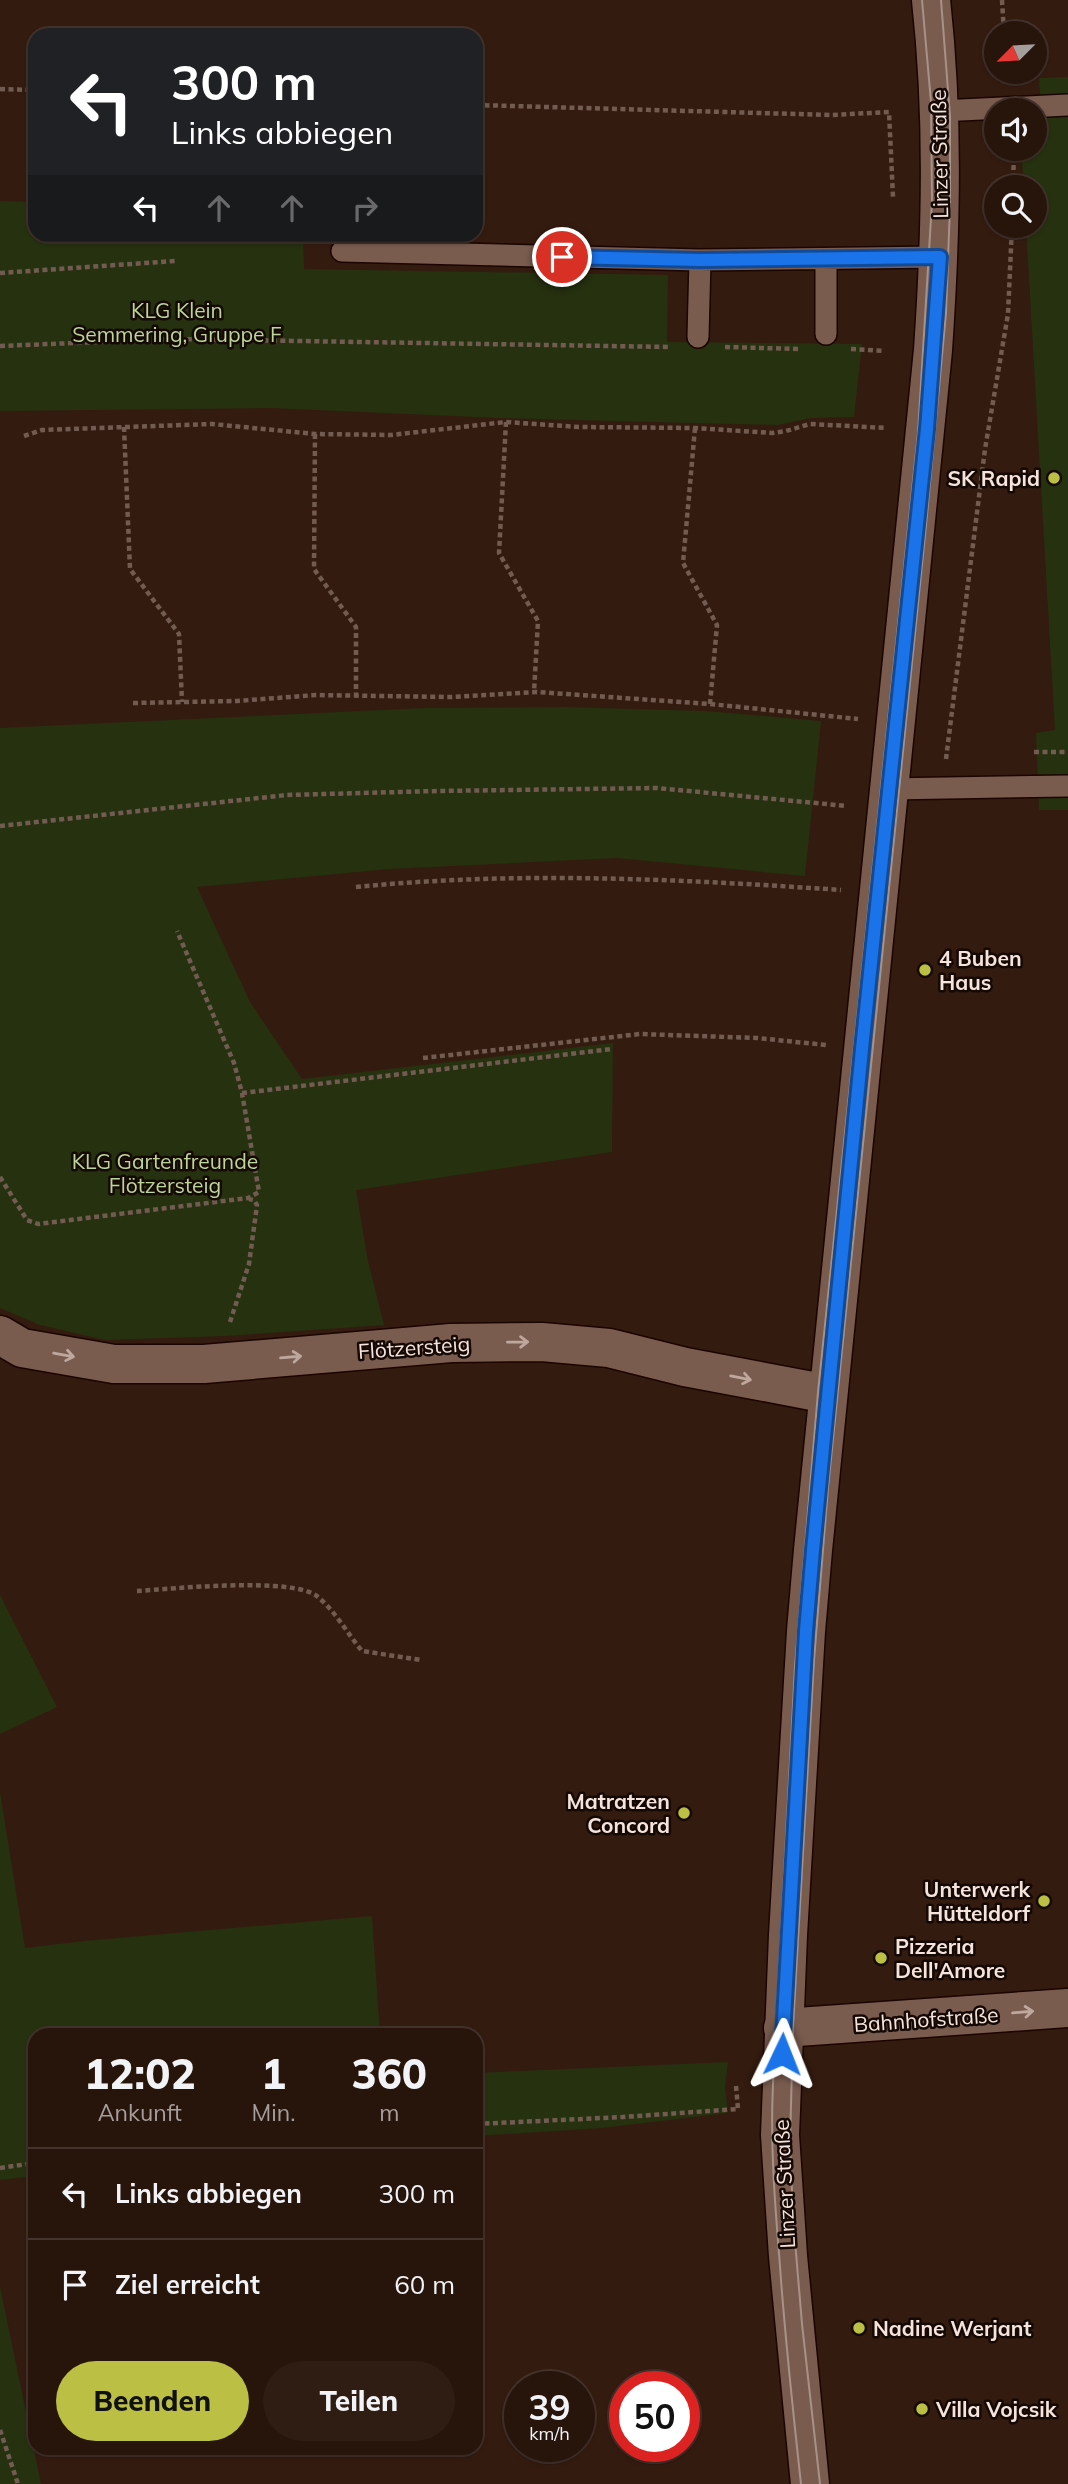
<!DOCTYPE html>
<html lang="de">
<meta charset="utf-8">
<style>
body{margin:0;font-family:Mulish,sans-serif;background:#2f1d14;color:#f1f3f6;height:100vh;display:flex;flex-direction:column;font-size:26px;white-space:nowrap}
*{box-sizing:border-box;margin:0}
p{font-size:23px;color:#a49e9d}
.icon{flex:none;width:38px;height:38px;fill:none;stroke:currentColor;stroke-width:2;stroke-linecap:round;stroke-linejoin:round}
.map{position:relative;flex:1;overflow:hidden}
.sheet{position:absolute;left:28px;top:2028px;width:455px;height:427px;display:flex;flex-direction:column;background:#27140b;border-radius:21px;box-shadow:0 2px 5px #0004,0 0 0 2px #43332c}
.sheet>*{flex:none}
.guide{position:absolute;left:28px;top:28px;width:455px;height:214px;border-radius:21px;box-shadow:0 2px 5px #0004,0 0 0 2px #43332c;background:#202124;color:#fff;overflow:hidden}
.needle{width:46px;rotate:246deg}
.buttons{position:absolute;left:984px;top:21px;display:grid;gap:14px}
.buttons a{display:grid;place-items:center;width:63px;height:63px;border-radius:50%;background:#27140b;box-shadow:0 2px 5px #0004,0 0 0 2px #43332c;font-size:35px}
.speed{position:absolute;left:504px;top:2371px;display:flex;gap:14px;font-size:35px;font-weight:700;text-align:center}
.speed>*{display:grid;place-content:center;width:91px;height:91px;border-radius:50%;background:#27140b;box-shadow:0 2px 5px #0004,0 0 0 2px #43332c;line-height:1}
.speed small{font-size:18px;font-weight:400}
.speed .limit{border:10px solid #d22;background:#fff;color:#111}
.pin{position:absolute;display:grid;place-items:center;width:60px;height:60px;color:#fff;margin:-30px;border:4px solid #fff;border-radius:50%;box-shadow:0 2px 7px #0007}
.me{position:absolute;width:77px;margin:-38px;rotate:2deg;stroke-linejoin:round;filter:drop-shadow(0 0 5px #0008)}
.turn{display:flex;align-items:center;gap:24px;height:147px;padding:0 28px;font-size:32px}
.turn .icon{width:91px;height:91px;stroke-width:2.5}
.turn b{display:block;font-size:49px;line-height:60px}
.lanes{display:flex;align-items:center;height:66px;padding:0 28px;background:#0003;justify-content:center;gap:35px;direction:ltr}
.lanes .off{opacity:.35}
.eta{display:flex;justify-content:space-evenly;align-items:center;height:119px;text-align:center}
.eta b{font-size:42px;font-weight:800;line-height:49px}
.button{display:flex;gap:14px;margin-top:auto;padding:14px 28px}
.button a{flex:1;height:80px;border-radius:42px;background:#bbc045;color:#111;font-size:28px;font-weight:800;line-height:80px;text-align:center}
.button a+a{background:#2f1d14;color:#f1f3f6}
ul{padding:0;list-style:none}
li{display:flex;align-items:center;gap:21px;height:91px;padding:0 28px;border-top:2px solid #43332c}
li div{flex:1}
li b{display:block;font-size:26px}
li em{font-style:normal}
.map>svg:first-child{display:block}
.green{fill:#263110}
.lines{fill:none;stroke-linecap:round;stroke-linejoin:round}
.service-casing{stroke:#1b0500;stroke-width:24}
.tertiary-casing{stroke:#1b0500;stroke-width:41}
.secondary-casing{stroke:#1b0500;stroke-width:41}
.path{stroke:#725b50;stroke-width:4.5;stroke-dasharray:5 3.5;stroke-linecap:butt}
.service{stroke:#7a5c4f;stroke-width:21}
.tertiary{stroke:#7a5c4f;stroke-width:38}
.secondary{stroke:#7a5c4f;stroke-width:38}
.tram{stroke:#a79288;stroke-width:2}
.oneway{stroke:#bea79d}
.route-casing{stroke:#114b97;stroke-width:18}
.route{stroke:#1a73e8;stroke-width:12}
.poi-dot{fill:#bbc045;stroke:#140905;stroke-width:2.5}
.labels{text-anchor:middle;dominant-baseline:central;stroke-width:5;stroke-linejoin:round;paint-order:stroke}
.street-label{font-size:21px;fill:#f6e4dc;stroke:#140905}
.park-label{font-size:21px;fill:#bdd596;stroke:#140905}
.poi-label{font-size:21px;font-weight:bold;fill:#f6e4dc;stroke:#140905;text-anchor:start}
</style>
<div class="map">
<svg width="1068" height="2484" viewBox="0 0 1068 2484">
<rect width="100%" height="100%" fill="#341b0f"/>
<path class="green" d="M 1068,77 L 1068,810 L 1039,810 L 1036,733 L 1055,730 L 1026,226 L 1034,226 L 1034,187 L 1024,187 L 1021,149 L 1034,149 L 1034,147 L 1043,146 L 1039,78 Z
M 0,201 L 35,202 L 35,234 L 303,235 L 304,269 L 668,275 L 667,342 L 862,344 L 854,417 L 811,418 L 778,425 L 499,418 L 270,408 L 0,411 Z
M 563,707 L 706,711 L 821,721 L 805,876 L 617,858 L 389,869 L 197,887 L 250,1002 L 302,1079 L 613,1043 L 612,1152 L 356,1190 L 368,1261 L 384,1325 L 226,1336 L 105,1340 L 40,1325 L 0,1308 L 0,728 L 424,708 Z
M 0,1595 L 57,1707 L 0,1734 Z
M 0,1792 L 25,1948 L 84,1941 L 372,1916 L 380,2035 L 35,2035 L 35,2176 L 0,2180 Z
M 728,2062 L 725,2087 L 728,2113 L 602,2128 L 476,2136 L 476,2073 Z
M 0,2287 L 41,2484 L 0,2484 Z"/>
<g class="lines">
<g class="service-casing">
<path id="service" d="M 940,111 L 1068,105
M 342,251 L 700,260 L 940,257
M 826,334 L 826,260
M 698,337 L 700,260
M 889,789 L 1068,786"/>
</g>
<g class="tertiary-casing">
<path id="tertiary" d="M 0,1335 L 22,1348 L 114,1364 L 204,1364 L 451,1343 L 542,1342 L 609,1348 L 685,1367 L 828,1394
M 783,2028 L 1068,2008"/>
</g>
<g class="secondary-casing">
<path id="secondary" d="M 810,2484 L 788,2256 L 780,2135 L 788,1935 L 806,1631 L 813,1550 L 933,350 C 941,233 944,117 931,0"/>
</g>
<path class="path" d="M 1002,0 L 1004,33
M 0,89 L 35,90
M 476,105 L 831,115 L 889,112 L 893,197
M 1013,187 L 1014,149
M 0,273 L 175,261
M 0,346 L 175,339 L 671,347
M 725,347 L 800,349
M 851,349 L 885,351
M 506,422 L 499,553 L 538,621 L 534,692
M 124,427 L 130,569 L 179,634 L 182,702
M 695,428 L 683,563 L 717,625 L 710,704
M 315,434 L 314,569 L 356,627 L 356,696
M 24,436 L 42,430 L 212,424 L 315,434 L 391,435 L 506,422 L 579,427 L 695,428 L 772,433 L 786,431 L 810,424 L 887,428
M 133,703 L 237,701 L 316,695 L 452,697 L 537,692 L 710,704 L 858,719
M 1034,752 L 1068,752
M 946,759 L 985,449 L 1008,314 L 1012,226
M 0,826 L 287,795 L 437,791 L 657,788 L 847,806
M 356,887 C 518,871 679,879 841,890
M 423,1058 L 640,1034 L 757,1038 L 826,1045
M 242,1093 L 612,1049
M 0,1177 L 27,1220 L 38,1224 L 248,1198 L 259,1192 L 242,1093 L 234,1063 L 177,931
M 230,1322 L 249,1264 L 257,1205 L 254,1200 L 249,1199
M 137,1591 C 171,1589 294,1576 318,1597 C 335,1611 348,1634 362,1651 L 421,1660
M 476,2124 L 623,2117 L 738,2109 L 736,2086
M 0,2168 L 35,2163
M 0,2430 L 18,2484"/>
<use href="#service" class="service"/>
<use href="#tertiary" class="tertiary"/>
<use href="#secondary" class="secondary"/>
<path class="tram" d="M 801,2484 C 793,2411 785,2339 780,2266 C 775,2205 770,2145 773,2084 L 795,1667 L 818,1392 L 918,433 L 932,202 L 931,102 L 922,0
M 820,2484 L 802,2324 L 793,2217 L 790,2144 L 793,2027 L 814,1660 L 828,1488 L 926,525 L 946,313 L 950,206 L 950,116 L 941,0"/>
</g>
<defs><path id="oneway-shaft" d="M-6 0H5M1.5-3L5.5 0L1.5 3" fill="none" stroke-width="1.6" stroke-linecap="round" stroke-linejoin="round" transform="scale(1.75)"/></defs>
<g class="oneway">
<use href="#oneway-shaft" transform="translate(518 1342) rotate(-1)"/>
<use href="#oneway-shaft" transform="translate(64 1355) rotate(10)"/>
<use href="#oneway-shaft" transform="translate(291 1357) rotate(-5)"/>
<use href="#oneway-shaft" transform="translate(741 1378) rotate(11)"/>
<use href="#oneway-shaft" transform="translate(1023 2012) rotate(-5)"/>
</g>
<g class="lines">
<g class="route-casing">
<path id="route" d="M 562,257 L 700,260 L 940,257 L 927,429 L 862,1049 L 813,1550 L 806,1631 L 782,2054"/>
</g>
<use href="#route" class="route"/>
</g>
<g class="poi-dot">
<circle cx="1054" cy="478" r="7"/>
<circle cx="925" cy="970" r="7"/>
<circle cx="684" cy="1813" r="7"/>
<circle cx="1044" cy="1901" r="7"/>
<circle cx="881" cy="1958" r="7"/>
<circle cx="859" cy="2328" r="7"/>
<circle cx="922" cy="2409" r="7"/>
</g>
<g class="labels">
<g class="street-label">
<text transform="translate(939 154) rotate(-91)">Linzer Straße</text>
<text transform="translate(414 1347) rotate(-4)">Flötzersteig</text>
<text transform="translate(926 2019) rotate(-4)">Bahnhofstraße</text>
<text transform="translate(784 2184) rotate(-93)">Linzer Straße</text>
</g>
<g class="park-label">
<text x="177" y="310">KLG Klein<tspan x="177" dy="24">Semmering, Gruppe F</tspan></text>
<text x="165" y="1161">KLG Gartenfreunde<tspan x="165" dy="24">Flötzersteig</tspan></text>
</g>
<g class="poi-label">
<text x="1040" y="478" text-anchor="end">SK Rapid</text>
<text x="939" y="958">4 Buben<tspan x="939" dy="24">Haus</tspan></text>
<text x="670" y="1801" text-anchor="end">Matratzen<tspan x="670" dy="24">Concord</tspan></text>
<text x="1030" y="1889" text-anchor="end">Unterwerk<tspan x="1030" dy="24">Hütteldorf</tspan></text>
<text x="895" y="1946">Pizzeria<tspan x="895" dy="24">Dell'Amore</tspan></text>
<text x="873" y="2328">Nadine Werjant</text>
<text x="936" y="2409">Villa Vojcsik</text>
</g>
</g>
</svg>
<div class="buttons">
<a><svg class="needle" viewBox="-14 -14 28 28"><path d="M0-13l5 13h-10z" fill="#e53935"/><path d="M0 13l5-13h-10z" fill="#a49e9d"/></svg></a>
<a><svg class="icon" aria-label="sound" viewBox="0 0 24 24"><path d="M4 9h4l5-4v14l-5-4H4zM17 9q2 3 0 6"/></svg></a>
<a><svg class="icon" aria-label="search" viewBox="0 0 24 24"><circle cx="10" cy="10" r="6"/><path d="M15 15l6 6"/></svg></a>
</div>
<div class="speed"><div>39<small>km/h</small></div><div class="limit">50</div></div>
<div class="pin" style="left:562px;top:257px;background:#d93025"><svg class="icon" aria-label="arrive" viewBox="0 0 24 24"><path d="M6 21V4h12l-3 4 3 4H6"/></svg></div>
<svg class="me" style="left:782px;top:2054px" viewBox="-20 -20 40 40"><path d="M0-17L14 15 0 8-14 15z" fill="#1a73e8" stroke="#fff" stroke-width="4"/></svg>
<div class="guide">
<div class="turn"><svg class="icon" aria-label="left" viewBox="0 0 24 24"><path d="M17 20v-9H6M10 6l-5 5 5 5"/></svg><div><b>300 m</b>Links abbiegen</div></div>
<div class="lanes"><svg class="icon" aria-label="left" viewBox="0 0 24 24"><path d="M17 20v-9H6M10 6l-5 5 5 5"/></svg><svg class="icon off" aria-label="ahead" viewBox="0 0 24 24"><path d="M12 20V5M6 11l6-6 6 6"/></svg><svg class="icon off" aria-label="ahead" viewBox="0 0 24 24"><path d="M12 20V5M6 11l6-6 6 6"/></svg><svg class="icon off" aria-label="right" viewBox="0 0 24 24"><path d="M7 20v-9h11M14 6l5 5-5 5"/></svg></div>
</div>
<section class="sheet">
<div class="eta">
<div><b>12:02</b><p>Ankunft</p></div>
<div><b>1</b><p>Min.</p></div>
<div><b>360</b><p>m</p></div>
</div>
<ul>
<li><svg class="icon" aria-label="left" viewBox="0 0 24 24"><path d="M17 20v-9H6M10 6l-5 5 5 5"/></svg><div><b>Links abbiegen</b></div><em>300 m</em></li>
<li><svg class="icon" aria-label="arrive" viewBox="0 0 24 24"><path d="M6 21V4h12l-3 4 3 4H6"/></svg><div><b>Ziel erreicht</b></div><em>60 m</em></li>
</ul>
<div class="button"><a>Beenden</a><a>Teilen</a></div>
</section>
</div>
